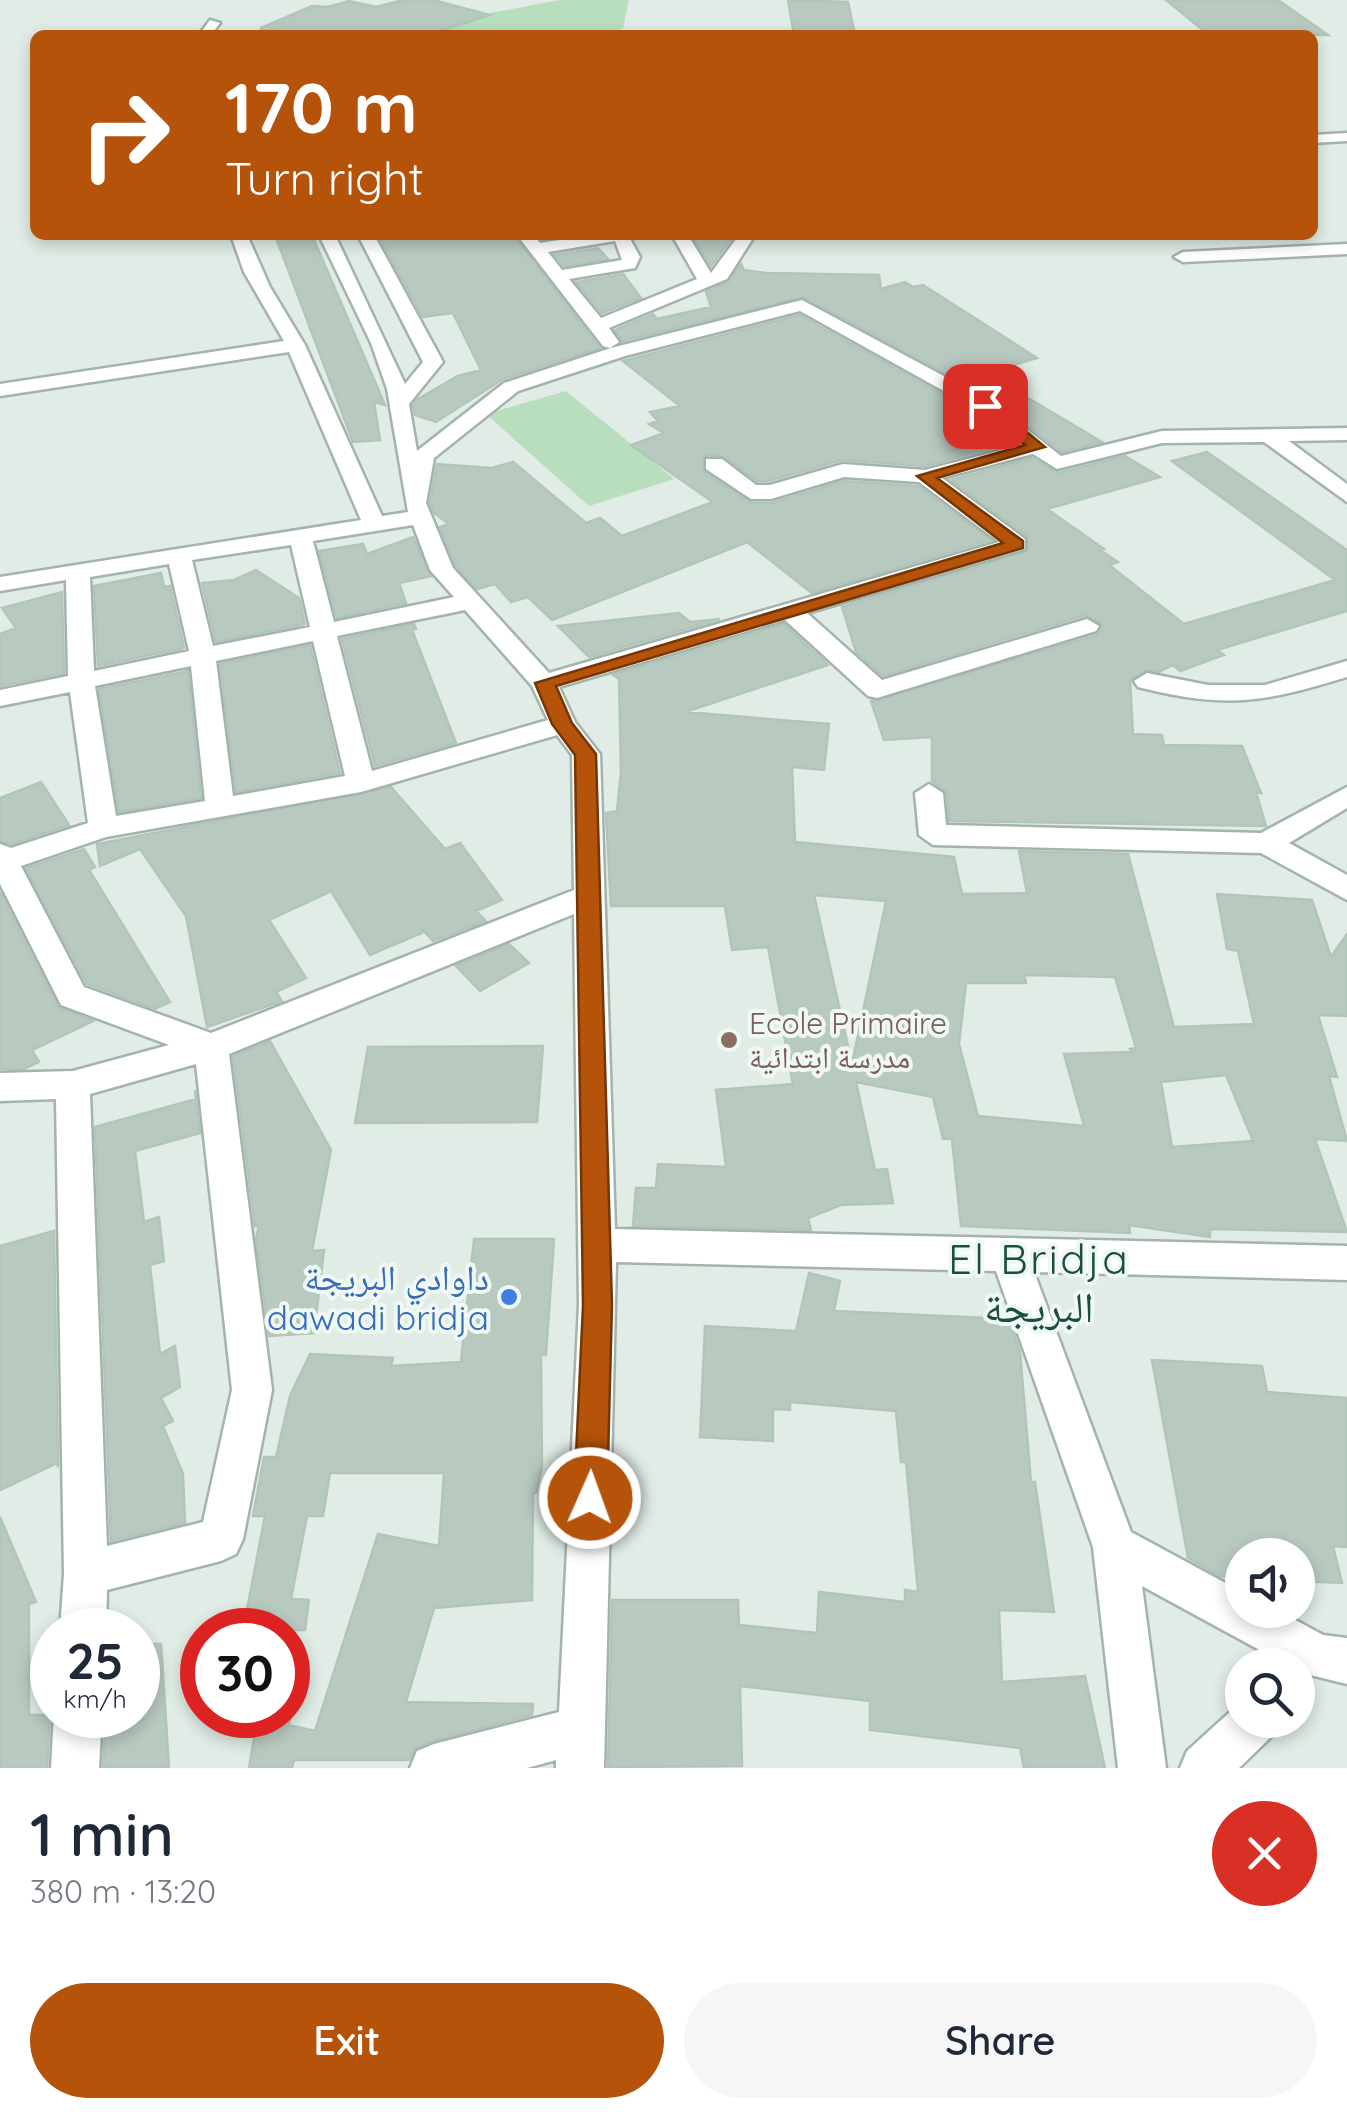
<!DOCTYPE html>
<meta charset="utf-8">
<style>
body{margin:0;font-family:Quicksand,"Noto Naskh Arabic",sans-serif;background:#f6f6f7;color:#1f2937;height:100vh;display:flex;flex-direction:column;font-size:38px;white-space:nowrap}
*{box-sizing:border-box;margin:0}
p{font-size:32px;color:#747a83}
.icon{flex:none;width:55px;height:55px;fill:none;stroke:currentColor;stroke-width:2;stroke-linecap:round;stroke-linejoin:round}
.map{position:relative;height:1768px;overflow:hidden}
.side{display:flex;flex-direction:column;background:#fff;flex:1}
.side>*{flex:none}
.banner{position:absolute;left:30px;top:30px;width:1288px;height:210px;border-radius:15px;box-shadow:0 5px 15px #0003;background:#b45309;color:#fff;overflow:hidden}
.controls{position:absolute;left:1225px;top:1538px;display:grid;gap:20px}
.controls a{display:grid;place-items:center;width:90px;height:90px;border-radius:50%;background:#fff;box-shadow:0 5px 15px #0003;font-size:50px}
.speed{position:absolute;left:30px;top:1608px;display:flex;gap:20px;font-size:50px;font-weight:700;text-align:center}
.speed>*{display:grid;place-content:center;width:130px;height:130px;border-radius:50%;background:#fff;box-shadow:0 5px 15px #0003;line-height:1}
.speed small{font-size:25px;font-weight:400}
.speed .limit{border:15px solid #d22;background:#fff;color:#111}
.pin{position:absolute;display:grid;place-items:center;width:85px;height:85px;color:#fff;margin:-42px;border-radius:20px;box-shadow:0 5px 15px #0006}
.me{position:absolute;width:110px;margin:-55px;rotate:2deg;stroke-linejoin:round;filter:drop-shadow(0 0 8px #0008)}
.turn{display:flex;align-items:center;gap:35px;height:210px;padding:0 30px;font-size:45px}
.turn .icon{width:130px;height:130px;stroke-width:2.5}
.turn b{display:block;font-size:70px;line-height:85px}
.round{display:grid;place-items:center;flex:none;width:105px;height:105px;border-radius:52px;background:#f6f6f7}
.head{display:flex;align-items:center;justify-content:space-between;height:170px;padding:0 30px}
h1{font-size:60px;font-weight:600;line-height:75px}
.button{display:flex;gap:20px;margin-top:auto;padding:20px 30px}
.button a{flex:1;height:115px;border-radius:60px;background:#b45309;color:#fff;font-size:40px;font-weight:600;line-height:115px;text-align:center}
.button a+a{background:#f6f6f7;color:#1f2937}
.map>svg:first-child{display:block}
.green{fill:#b8debd}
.building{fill:#b8c9c0;stroke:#b2c5bb;stroke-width:2.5;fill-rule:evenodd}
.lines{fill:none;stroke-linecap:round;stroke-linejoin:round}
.minor-casing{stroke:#a3b4ab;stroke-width:5}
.minor{fill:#fff;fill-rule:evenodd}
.route{fill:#b45309;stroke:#753606;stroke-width:2.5}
.education-dot{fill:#8d6e63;stroke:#f0f8f3;stroke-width:4}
.shop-dot{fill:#3f7fe0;stroke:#f0f8f3;stroke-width:4}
.labels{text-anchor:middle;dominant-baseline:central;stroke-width:8;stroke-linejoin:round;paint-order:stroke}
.education-label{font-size:30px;fill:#785e54;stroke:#f0f8f3;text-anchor:start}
.near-shop-label{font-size:35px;fill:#366cbe;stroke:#f0f8f3;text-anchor:end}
.near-quarter-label{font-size:42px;letter-spacing:2.5px;fill:#1b4f3c;stroke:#f0f8f3}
</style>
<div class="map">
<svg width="1347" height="1768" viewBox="0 0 1347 1768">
<rect width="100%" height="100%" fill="#e0ece5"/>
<path class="green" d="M 560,0 L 629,0 L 623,28 L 606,35 L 411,35 L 426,25 Z
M 566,391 L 674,479 L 589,506 L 486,414 Z"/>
<path class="building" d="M 403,0 L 433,0 L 490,15 L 443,30 L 443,35 L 262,35 L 261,28 L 312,6 L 328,7 L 349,1 L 376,7 Z
M 788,0 L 848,2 L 855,35 L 794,35 Z
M 1166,0 L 1278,0 L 1328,35 L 1209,35 Z
M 275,235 L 312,235 L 385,405 L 374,402 L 380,440 L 353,442 Z
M 378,235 L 513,235 L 600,348 L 503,379 L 436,422 L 415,415 L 413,405 L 418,399 L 458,376 L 481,370 L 453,313 L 423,317 Z
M 692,235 L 730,235 L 731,239 L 711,266 Z
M 598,248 L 608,259 L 564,266 L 555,255 Z
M 741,264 L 744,270 L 766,273 L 879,275 L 881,289 L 905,282 L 913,287 L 923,285 L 1037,358 L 986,373 L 1102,442 L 1062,452 L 994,399 L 804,297 L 622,341 L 615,330 L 653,314 L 657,319 L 711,307 L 706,292 L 728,282 Z
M 623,274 L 641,298 L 602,313 L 576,282 Z
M 799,315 L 976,413 L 1013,443 L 925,466 L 842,460 L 769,481 L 757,481 L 724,456 L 706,455 L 704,472 L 751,503 L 772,503 L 844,481 L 918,486 L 991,540 L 812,593 L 747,542 L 552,620 L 528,597 L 511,602 L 495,584 L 477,589 L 456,566 L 440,527 L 449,524 L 434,513 L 430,503 L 437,464 L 492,468 L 513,462 L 586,523 L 600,518 L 622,536 L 713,502 L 631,445 L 664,433 L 649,424 L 658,421 L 650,412 L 680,406 L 623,361 Z
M 1207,452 L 1347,550 L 1347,611 L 1217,650 L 1224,655 L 1180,671 L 1173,665 L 1159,672 L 1145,670 L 1130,680 L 1133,734 L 1162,735 L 1164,745 L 1242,746 L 1261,793 L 1256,792 L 1266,826 L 949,821 L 947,793 L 932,781 L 932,737 L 884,740 L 871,701 L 1097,635 L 1103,625 L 1086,615 L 883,676 L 856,652 L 842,607 L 1028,551 L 1027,536 L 951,480 L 1032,458 L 1058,473 L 1125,456 L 1160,477 L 1047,509 L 1104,549 L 1100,550 L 1118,562 L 1109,565 L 1184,624 L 1335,580 L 1172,461 Z
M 413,537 L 431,576 L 399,583 L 406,603 L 337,618 L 319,551 L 363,544 L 367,554 Z
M 256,570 L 299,598 L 305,624 L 216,642 L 202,583 L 234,580 Z
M 161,573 L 164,587 L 170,586 L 184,648 L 98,666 L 94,586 Z
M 62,592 L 64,673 L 0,686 L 0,634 L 16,628 L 2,608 Z
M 679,613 L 690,622 L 720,619 L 589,657 L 558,626 Z
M 414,624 L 416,629 L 412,630 L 456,743 L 375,766 L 342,639 Z
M 784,624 L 828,665 L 685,712 L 829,724 L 824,770 L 792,767 L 795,842 L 954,857 L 962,894 L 1027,893 L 1019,851 L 1128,854 L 1174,1027 L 1254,1024 L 1238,951 L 1227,949 L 1217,894 L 1312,900 L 1331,957 L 1347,934 L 1347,1016 L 1318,1015 L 1337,1077 L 1329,1076 L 1347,1141 L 1315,1139 L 1347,1232 L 1210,1229 L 1210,1237 L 1129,1225 L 1130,1233 L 961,1226 L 952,1139 L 943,1139 L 933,1097 L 856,1082 L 875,1170 L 887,1169 L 893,1203 L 841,1205 L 808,1218 L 811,1230 L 633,1226 L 636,1188 L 656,1188 L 658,1164 L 726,1167 L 716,1090 L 793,1084 L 768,947 L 732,950 L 725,906 L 611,906 L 606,813 L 617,811 L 621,772 L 619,679 L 613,675 ZM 814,895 L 886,901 L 852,1064 ZM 1024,975 L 1115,977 L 1136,1048 L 1130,1049 L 1132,1052 L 1064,1054 L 1084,1126 L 978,1116 L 959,1044 L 966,983 L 1026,983 ZM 1226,1075 L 1253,1141 L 1172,1147 L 1161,1082 Z
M 310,645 L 340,773 L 236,792 L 220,664 Z
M 188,671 L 201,798 L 119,812 L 99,689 Z
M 41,782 L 69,825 L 11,844 L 0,841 L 0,798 Z
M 391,787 L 445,849 L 460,843 L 502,900 L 476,911 L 486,921 L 433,941 L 422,929 L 422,933 L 370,955 L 331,891 L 269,920 L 306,978 L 276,992 L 282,1001 L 207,1027 L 186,916 L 140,849 L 100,866 L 97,844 Z
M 84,849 L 95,867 L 89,870 L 170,1002 L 155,1009 L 87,984 L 26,868 Z
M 0,892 L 58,1007 L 93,1021 L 32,1050 L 39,1062 L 24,1069 L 0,1069 Z
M 509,944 L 529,963 L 480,991 L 456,966 Z
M 270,1041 L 331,1150 L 312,1251 L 324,1250 L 314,1333 L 269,1336 L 256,1239 L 259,1226 L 255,1226 L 233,1056 Z
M 543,1046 L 537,1122 L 355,1123 L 368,1047 Z
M 195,1090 L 200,1133 L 135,1151 L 144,1222 L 159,1217 L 164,1261 L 150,1265 L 160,1354 L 175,1346 L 180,1387 L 161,1398 L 173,1421 L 163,1426 L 183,1474 L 185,1523 L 111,1541 L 95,1127 L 196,1099 Z
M 54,1231 L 58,1467 L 57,1463 L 0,1490 L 0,1246 Z
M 474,1239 L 554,1239 L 546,1355 L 541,1355 L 542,1467 L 536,1493 L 533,1493 L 532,1600 L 434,1608 L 406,1702 L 533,1704 L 532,1715 L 433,1741 L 416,1748 L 409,1760 L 294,1760 L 292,1768 L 249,1768 L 258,1715 L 291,1715 L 289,1725 L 315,1731 L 378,1534 L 439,1546 L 444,1473 L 330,1473 L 323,1516 L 307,1516 L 291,1599 L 309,1600 L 305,1630 L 243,1630 L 265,1516 L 253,1516 L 264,1457 L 276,1457 L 290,1396 L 310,1354 L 393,1358 L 391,1366 L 461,1362 Z
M 809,1273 L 840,1281 L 834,1311 L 1009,1319 L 1020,1352 L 1031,1482 L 1035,1482 L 1054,1612 L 999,1610 L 1002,1682 L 1085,1676 L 1105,1768 L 1024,1768 L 1020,1748 L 870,1730 L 870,1701 L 740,1686 L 742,1766 L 608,1767 L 612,1600 L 738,1600 L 739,1625 L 817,1633 L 819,1592 L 905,1602 L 905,1590 L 918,1592 L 906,1462 L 901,1462 L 896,1411 L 790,1402 L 790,1410 L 773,1409 L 773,1441 L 700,1437 L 705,1326 L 796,1331 Z
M 1152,1360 L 1262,1366 L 1267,1392 L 1347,1398 L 1347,1547 L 1333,1546 L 1342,1583 L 1298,1581 L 1298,1555 L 1242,1555 L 1242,1577 L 1220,1576 L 1188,1558 Z
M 0,1517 L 36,1602 L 29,1604 L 29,1715 L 50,1715 L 47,1768 L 0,1768 Z
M 138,1644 L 161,1644 L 169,1768 L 103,1768 L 106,1715 L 138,1715 Z"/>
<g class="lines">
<g class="minor-casing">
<path id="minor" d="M 210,20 L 220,23 L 211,35 L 199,35 Z
M 1347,133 L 1347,141 L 1312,143 L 1312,135 Z
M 231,235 L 247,235 L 270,287 L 305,345 L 382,516 L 408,512 L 387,389 L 371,343 L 319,235 L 335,235 L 405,384 L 423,362 L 358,235 L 374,235 L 443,362 L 409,404 L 417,451 L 504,383 L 611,348 L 802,300 L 992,402 L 1061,456 L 1162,431 L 1347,428 L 1347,440 L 1289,441 L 1347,484 L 1347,502 L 1264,442 L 1162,443 L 1057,469 L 1033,454 L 942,478 L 1025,539 L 1025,549 L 807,613 L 882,680 L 1087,619 L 1099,626 L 1096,631 L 877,698 L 868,696 L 785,620 L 559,687 L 575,722 L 600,754 L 615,1229 L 1347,1246 L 1347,1280 L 1034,1272 L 1131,1532 L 1242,1592 L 1242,1610 L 1277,1610 L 1323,1635 L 1347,1638 L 1347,1684 L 1302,1673 L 1298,1665 L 1287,1665 L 1142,1586 L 1166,1768 L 1118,1768 L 1093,1547 L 996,1271 L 616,1262 L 604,1768 L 556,1768 L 556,1760 L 527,1768 L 410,1768 L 417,1751 L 434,1744 L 559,1712 L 579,1305 L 574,914 L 229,1054 L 272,1390 L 243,1539 L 236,1554 L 221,1561 L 107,1590 L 106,1630 L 60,1630 L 64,1574 L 56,1099 L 0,1101 L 0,1073 L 73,1071 L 169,1045 L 61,1005 L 0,884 L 0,844 L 11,848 L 88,823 L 70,692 L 0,706 L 0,690 L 68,676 L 66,580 L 0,591 L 0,577 L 361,520 L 289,352 L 0,396 L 0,384 L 284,341 L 244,272 ZM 800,311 L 978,410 L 1021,445 L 925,470 L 843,464 L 770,485 L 756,485 L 722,459 L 706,459 L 706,469 L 751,499 L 771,499 L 844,477 L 919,482 L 999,542 L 549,673 L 453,568 L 426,503 L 434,458 L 518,391 L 625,356 ZM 413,525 L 430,570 L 454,597 L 334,622 L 313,541 ZM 291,545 L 310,627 L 213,646 L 192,560 ZM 169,564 L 189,651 L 94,671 L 90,577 ZM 465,610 L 532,686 L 548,720 L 372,771 L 337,636 ZM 313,641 L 345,776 L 233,796 L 216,661 ZM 191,666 L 205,801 L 116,816 L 95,686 ZM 557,735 L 572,755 L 574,890 L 211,1033 L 84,987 L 21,866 L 106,837 L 361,792 ZM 196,1064 L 232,1390 L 203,1522 L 107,1546 L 90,1094 Z
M 517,235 L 534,235 L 540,243 L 590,235 L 628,235 L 640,257 L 635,268 L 569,279 L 601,318 L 697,279 L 672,235 L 688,235 L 711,273 L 739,235 L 755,235 L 727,279 L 609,328 L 619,342 L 610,348 L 603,346 ZM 615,241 L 622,260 L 562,270 L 548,252 Z
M 1347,244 L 1347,254 L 1183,262 L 1174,257 L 1183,252 Z
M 1347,661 L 1347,677 C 1262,703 1226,709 1138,687 L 1134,681 L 1147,673 L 1208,685 L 1265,685 Z
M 929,784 L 943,793 L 946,825 L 1261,833 L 1347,787 L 1347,808 L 1289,843 L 1347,875 L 1347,900 L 1261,853 L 933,845 L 919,835 L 915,793 Z
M 1242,1701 L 1242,1720 L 1278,1720 L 1271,1737 L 1239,1768 L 1180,1768 L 1187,1751 Z
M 54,1715 L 102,1715 L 99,1768 L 51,1768 Z"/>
</g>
<use href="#minor" class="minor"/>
</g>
<path class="route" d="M 980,402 L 991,402 L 1045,447 L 937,478 L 1023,541 L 1023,548 L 556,686 L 572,723 L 596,754 L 612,1305 L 607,1498 L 602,1510 L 590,1514 L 579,1510 L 574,1498 L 583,1305 L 575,755 L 552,724 L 535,683 L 1003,543 L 917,476 L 1025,445 L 980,409 Z"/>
<circle class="education-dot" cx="729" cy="1040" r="10"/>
<circle class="shop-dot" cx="509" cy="1297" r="10"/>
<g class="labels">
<g class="education-label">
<text x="749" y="1023">Ecole Primaire<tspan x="749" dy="34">مدرسة ابتدائية</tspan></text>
</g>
<g class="near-shop-label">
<text x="489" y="1277">داوادي البريجة<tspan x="489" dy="40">dawadi bridja</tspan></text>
</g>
<g class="near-quarter-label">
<text x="1039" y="1258">El Bridja<tspan x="1039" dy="48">البريجة</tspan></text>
</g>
</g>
</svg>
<div class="controls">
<a><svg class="icon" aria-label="sound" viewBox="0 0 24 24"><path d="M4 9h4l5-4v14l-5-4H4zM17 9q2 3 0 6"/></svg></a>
<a><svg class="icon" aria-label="search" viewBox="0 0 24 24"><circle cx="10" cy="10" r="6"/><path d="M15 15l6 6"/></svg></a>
</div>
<div class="speed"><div>25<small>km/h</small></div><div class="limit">30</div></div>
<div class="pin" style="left:985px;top:406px;background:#d93025"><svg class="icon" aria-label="arrive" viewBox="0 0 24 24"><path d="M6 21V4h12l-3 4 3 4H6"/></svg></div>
<svg class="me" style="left:590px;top:1498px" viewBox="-20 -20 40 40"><circle r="17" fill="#b45309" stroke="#fff" stroke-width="3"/><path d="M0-11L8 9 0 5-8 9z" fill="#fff"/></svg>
<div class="banner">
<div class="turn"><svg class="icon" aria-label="right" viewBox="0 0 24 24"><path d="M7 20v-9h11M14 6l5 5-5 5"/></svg><div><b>170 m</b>Turn right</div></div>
</div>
</div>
<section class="side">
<div class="head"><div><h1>1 min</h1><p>380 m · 13:20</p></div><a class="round" style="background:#d93025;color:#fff"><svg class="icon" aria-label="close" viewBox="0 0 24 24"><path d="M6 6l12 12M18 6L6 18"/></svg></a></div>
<div class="button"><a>Exit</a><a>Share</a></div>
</section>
